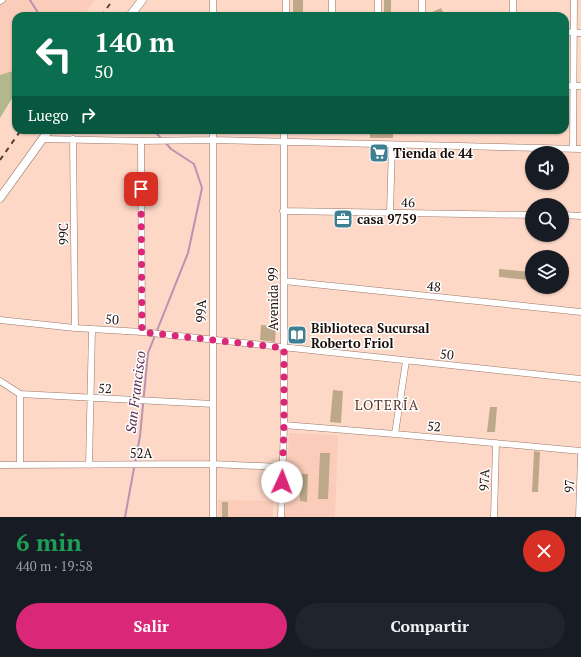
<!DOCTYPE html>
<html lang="es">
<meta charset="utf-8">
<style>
body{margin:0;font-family:"PT Serif",serif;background:#20242c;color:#f1f3f6;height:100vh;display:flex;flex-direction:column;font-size:15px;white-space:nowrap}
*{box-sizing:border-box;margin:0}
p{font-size:13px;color:#9ea1a6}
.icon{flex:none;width:22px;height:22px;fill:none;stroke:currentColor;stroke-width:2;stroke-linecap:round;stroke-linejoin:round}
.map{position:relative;height:517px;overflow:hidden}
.sheet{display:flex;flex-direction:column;background:#171b24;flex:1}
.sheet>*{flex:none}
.hud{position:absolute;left:12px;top:12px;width:557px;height:122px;border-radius:12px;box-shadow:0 1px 3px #0004;background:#0b6e4f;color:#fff;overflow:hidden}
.buttons{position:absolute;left:525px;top:146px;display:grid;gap:8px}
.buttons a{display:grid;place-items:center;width:44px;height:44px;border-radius:50%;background:#171b24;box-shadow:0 1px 3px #0004;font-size:20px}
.pin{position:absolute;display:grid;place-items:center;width:34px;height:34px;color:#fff;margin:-17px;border-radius:8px;box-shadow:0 2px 6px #0006}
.me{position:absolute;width:44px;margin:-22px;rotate:2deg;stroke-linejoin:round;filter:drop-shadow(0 0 3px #0008)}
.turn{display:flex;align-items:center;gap:14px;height:84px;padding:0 16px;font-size:18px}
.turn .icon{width:52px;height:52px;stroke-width:2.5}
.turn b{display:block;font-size:28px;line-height:34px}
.then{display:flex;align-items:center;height:38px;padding:0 16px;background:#0003;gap:8px;font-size:15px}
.round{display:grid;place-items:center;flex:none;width:42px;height:42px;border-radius:21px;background:#20242c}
.summary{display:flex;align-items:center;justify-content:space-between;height:68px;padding:0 16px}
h1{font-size:24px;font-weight:800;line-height:30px;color:#1e9e55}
.button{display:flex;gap:8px;margin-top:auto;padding:8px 16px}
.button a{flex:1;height:46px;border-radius:24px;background:#db2777;color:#fff;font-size:16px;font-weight:800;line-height:46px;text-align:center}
.button a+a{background:#20242c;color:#f1f3f6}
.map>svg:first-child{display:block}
.built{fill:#faccb9}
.forest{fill:#b2b78c}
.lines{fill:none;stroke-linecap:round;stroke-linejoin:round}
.stream{stroke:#b993af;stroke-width:2}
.building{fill:#bda98a}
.minor-casing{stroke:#9a7768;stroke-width:7}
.major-casing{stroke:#9a7768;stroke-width:9}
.minor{stroke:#fff;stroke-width:6}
.major{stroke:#fff;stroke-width:8}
.rail{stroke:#523f37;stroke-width:2;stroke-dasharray:5 5;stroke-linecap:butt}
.route{stroke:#db2777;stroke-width:7;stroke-dasharray:0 12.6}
.labels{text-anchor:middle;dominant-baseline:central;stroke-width:3;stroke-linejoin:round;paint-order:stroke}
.poi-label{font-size:13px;font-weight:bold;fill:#1b0e09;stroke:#fff;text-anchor:start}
.street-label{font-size:13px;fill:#1b0e09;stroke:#fff}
.water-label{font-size:14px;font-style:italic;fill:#5a2a50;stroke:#fff}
.neighbourhood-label{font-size:14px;letter-spacing:1px;fill:#583a2c;stroke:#fff}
</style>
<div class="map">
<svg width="581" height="517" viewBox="0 0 581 517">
<rect width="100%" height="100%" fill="#fed8c7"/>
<path class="built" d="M 0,0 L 95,0 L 83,16 L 16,16 L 16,70 L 0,75 Z
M 289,433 L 338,435 L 335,517 L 285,517 Z
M 218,500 L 273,501 L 273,517 L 218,517 Z"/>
<path class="forest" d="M 16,70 L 16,92 L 0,118 L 0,75 Z"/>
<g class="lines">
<path class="stream" d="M 30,0 L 40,16
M 153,130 L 162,139
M 125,517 L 140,436 L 148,353 L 188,253 L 202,188 L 194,164 L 171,149 L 165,142"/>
</g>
<path class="building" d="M 293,0 L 303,0 L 303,16 L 293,16 Z
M 384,0 L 391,0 L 391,16 L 384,16 Z
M 441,8 L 445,16 L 426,16 L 426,15 Z
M 370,130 L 393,130 L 393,138 L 370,138 Z
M 499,269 L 530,272 L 529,280 L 499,277 Z
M 261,325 L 276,326 L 275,342 L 260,340 Z
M 333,390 L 343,391 L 341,423 L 330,422 Z
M 490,407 L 497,407 L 495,432 L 487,432 Z
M 534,451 L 540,452 L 538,492 L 532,492 Z
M 320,453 L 330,453 L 328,499 L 318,499 Z
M 300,474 L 308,474 L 307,502 L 300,501 Z
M 222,502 L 228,502 L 228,517 L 222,517 Z"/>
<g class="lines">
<g class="minor-casing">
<path id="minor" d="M 0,1 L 2,0
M 213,16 L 213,0
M 286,16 L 286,0
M 332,16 L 332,0
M 378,16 L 378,0
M 422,16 L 422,0
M 513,16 L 513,0
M 565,32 L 581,33
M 565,86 L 581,86
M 213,130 L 213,517
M 42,139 L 141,141 L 213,140 L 581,149
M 73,139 L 75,328
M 141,141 L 142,332
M 573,149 L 574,0
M 283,211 L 532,215
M 390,213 L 392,145
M 562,215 L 581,216
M 284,281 L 581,312
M 0,320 L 75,328 L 142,332 L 581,379
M 0,381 L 20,394 L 213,404
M 284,425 L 395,434 L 581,451
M 395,434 L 406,361
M 0,465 L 212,464 L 282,467
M 20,465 L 20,394
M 89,465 L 92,329
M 281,517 L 284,425 L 284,130
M 494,517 L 496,443
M 579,517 L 581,455"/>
</g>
<g class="major-casing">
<path id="major" d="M 130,16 L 142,0
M 0,198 L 49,130"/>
</g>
<use href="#minor" class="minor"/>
<use href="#major" class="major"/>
<path class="rail" d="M 101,16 L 113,0
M 0,160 L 21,130"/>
</g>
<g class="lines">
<path class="route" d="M 141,189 L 142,332 L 284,348 L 284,425 L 282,482"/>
</g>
<defs>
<g id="supermarket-square" transform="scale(1)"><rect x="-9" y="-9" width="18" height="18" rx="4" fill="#3e8091" stroke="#fff"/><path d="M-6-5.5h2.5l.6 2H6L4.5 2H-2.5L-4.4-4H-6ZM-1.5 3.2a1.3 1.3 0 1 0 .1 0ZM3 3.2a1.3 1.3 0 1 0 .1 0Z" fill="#fff"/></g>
<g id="office-square" transform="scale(1)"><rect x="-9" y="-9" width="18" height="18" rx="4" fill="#3e8091" stroke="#fff"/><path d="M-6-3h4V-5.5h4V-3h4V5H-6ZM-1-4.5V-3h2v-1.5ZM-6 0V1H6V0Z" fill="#fff"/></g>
<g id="library-square" transform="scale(1)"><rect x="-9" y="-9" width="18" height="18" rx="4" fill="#3e8091" stroke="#fff"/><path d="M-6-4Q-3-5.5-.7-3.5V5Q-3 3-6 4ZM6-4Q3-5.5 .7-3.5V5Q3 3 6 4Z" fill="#fff"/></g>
</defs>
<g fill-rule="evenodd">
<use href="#supermarket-square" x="379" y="153"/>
<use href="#office-square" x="343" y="219"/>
<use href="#library-square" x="297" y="335"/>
</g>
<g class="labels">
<g class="poi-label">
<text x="393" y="153">Tienda de 44</text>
<text x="357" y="219">casa 9759</text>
<text x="311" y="328">Biblioteca Sucursal<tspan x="311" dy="15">Roberto Friol</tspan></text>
</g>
<g class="street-label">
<text transform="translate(408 202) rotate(1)">46</text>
<text transform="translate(63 234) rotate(-91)">99C</text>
<text transform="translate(434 286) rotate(6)">48</text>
<text transform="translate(273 299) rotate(-90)">Avenida 99</text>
<text transform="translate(201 311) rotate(-90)">99A</text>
<text transform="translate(112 319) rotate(4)">50</text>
<text transform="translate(447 354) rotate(6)">50</text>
<text transform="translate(105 388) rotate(3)">52</text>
<text transform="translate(434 426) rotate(5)">52</text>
<text x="141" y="453">52A</text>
<text transform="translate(484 480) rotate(-88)">97A</text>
<text transform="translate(569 486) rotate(-88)">97</text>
</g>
<g class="water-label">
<text transform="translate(135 392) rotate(-83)">San Francisco</text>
</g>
<g class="neighbourhood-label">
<text x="387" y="404">LOTERÍA</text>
</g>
</g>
</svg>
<div class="buttons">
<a><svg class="icon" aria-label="sound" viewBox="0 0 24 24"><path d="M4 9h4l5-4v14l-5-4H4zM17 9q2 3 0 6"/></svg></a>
<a><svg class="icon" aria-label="search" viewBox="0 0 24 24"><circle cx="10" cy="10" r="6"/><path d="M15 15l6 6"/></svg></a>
<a><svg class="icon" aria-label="layers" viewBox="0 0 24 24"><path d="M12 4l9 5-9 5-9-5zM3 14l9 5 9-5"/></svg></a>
</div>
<div class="pin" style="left:141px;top:189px;background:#d93025"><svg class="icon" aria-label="arrive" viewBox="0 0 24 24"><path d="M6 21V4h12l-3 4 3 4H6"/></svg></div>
<svg class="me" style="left:282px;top:482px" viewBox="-20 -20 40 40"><circle r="19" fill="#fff"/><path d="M0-13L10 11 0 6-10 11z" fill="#db2777"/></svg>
<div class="hud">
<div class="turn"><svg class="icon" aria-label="left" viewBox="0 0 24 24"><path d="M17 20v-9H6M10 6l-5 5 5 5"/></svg><div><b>140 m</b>50</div></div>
<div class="then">Luego<svg class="icon" aria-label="right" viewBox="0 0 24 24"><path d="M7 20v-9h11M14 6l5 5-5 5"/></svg></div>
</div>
</div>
<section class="sheet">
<div class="summary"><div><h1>6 min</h1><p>440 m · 19:58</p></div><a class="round" style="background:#d93025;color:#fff"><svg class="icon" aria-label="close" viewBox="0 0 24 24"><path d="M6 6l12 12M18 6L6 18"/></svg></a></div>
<div class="button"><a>Salir</a><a>Compartir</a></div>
</section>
